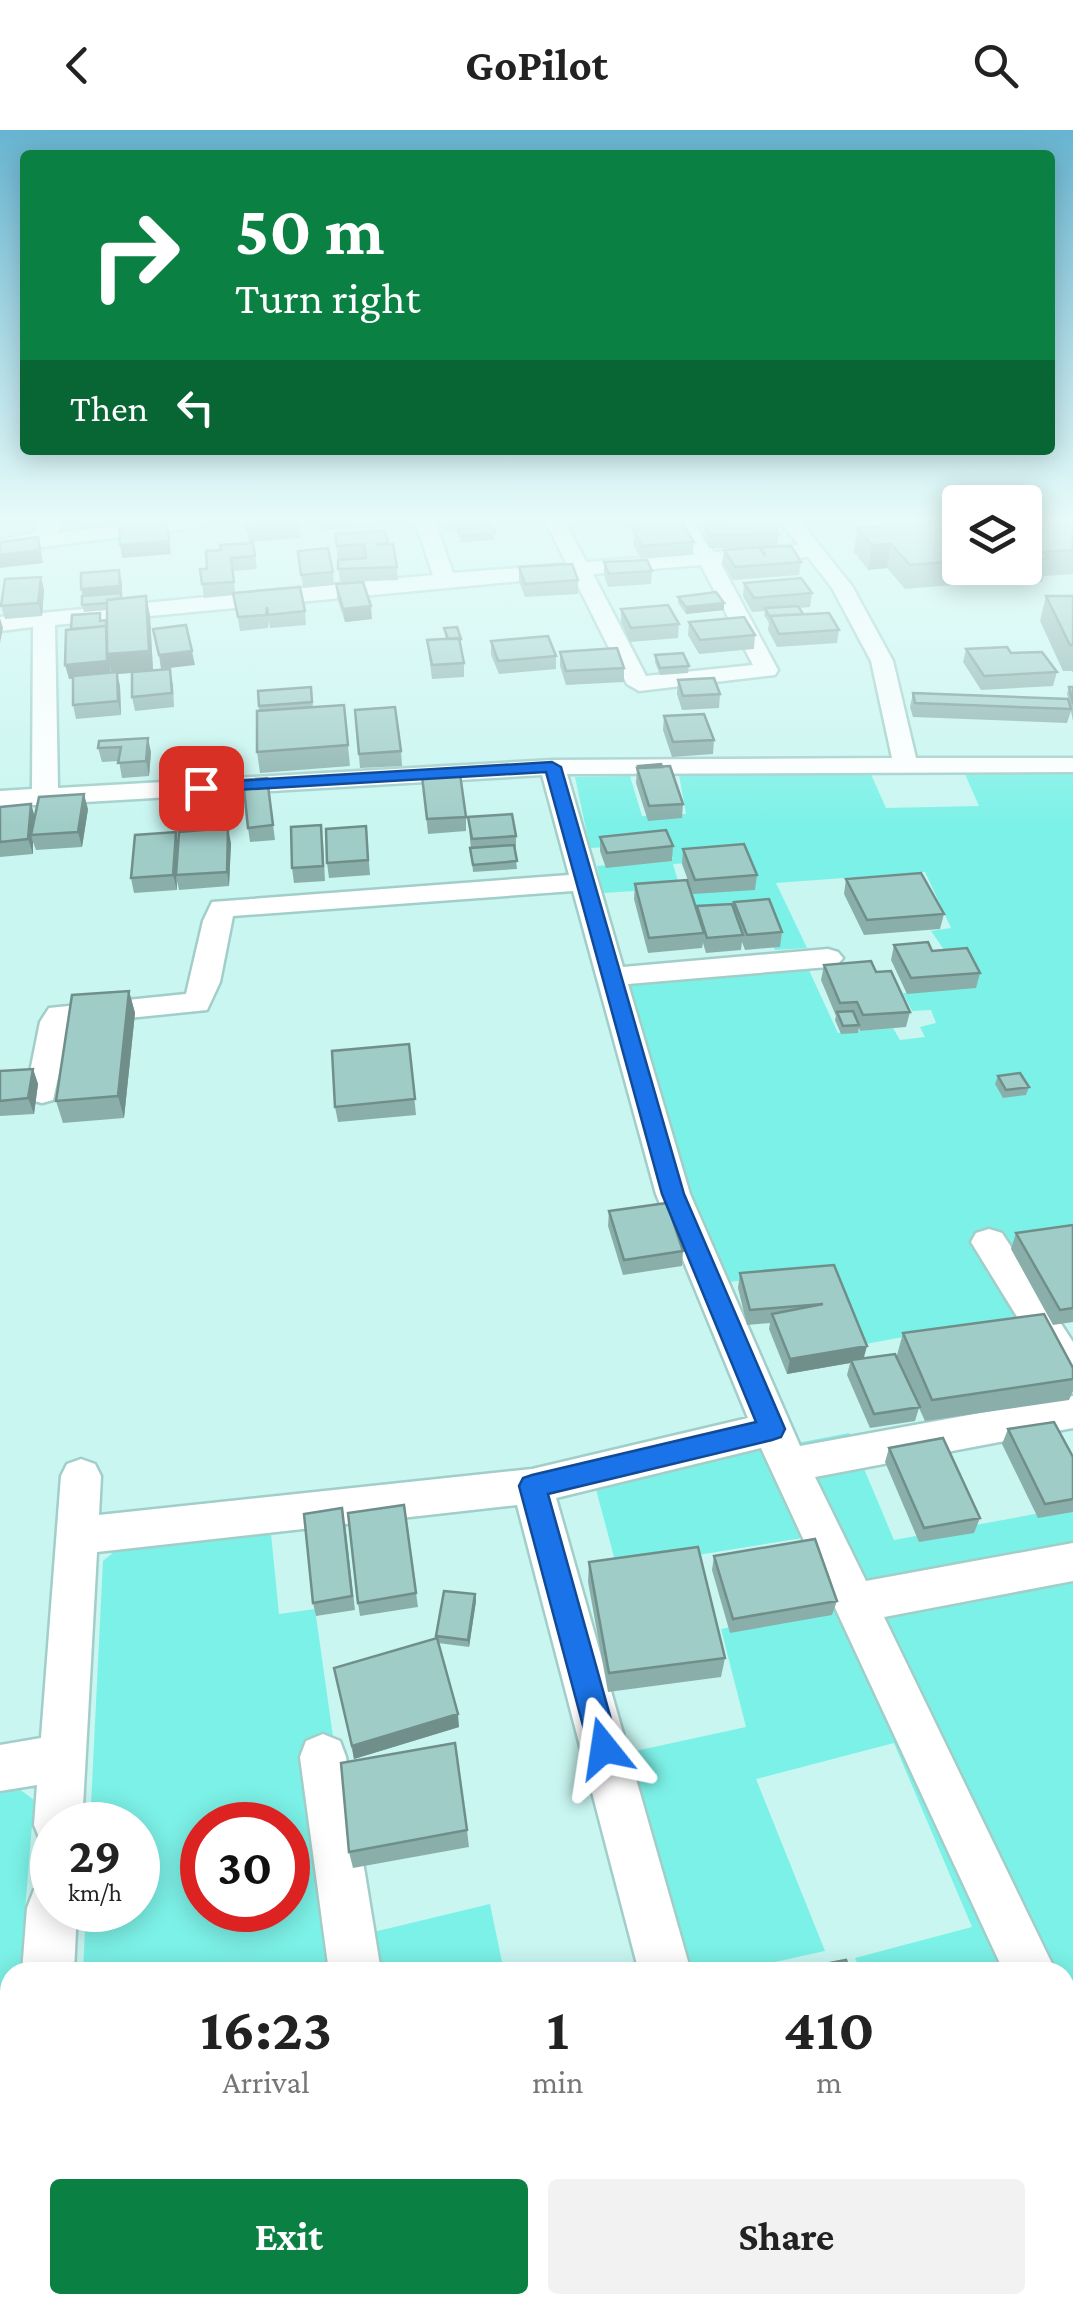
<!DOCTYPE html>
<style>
body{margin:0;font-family:"Crimson Pro",serif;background:#f2f2f2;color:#222;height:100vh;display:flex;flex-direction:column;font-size:38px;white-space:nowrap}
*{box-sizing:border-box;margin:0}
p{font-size:32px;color:#767676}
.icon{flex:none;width:55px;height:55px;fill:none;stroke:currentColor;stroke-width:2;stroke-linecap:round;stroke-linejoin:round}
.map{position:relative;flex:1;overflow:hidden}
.side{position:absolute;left:0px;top:1832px;width:1075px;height:352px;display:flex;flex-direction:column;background:#fff;border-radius:30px 30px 0 0;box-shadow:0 5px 25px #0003}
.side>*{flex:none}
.hud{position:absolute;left:20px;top:20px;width:1035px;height:305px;border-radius:10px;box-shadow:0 5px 25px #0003;background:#0b8043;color:#fff;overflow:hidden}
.tools{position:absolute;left:942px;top:355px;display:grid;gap:20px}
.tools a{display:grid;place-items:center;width:100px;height:100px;border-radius:10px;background:#fff;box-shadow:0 5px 25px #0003;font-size:50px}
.speed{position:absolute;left:30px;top:1672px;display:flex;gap:20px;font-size:50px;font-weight:700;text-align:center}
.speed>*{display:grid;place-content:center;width:130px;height:130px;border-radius:50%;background:#fff;box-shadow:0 5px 25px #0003;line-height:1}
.speed small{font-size:25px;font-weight:400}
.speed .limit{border:15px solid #d22;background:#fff;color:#111}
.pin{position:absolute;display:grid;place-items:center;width:85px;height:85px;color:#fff;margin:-42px;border-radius:20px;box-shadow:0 5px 15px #0006}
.me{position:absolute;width:110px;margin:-55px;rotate:345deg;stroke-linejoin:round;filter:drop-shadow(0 0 8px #0008)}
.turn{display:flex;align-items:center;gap:35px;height:210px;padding:0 50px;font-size:45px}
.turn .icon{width:130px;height:130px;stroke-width:2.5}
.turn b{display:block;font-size:70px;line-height:85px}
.then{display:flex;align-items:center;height:95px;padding:0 50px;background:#0003;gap:20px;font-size:38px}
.eta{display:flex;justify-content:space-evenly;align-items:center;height:170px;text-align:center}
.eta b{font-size:60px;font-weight:700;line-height:70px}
.action{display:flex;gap:20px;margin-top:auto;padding:20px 50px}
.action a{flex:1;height:115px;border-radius:10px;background:#0b8043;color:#fff;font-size:40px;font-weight:700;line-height:115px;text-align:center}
.action a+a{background:#f2f2f2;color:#222}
header{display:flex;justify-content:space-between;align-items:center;height:130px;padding:0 50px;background:#fff;font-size:45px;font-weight:700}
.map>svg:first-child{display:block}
.green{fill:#7cf1e7;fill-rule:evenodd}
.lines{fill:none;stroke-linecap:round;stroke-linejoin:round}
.minor-casing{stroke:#a2cec9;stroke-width:5}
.tertiary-casing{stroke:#a2cec9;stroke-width:6}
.minor{fill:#fff;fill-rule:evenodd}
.tertiary{fill:#fff;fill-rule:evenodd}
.wall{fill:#8aafab}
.shaded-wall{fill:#708f8b}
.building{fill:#a0ccc7;stroke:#708f8b;stroke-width:2.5}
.route{fill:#1a73e8;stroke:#114b97;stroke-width:2.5}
</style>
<header><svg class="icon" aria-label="back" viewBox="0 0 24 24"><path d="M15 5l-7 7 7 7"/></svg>GoPilot<svg class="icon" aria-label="search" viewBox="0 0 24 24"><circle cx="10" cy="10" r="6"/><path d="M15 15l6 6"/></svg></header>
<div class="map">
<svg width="1073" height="2183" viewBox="0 0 1073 2183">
<rect width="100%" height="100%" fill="#c9f6f1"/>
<path class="green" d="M 1073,639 L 1073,1106 L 982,1121 L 1018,1186 L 860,1215 L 825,1140 L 729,1152 L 682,1057 L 618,852 L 807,836 L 838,903 L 893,898 L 900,910 L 925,907 L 920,897 L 936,893 L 931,880 L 912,881 L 903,863 L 969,856 L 931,801 L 951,798 L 925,742 L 776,753 L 807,818 L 775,820 L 755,779 L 696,783 L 690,759 L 752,753 L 743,729 L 673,734 L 680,758 L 603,763 L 597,736 L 673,729 L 669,714 L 590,718 L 575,647 L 630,646 L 642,686 L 686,684 L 679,645 L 870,642 L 886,678 L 979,676 L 964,642 Z
M 849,1303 L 894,1410 L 1073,1377 L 1073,2036 L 1065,2019 L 1065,1842 L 861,1842 L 855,1828 L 972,1797 L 894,1613 L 756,1649 L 825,1821 L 729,1842 L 691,1842 L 626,1623 L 746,1597 L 721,1499 L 836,1474 L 809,1407 L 617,1438 L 594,1352 Z
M 271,1404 L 279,1484 L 315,1479 L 361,1805 L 490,1774 L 504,1842 L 83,1842 L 86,1780 L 138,1780 L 138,1695 L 90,1695 L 103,1431 L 115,1421 ZM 202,1695 L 288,1695 L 288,1780 L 202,1780 Z
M 14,1655 L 34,1670 L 20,1842 L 10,1842 L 10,1963 L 0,2087 L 0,1657 Z
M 1073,2121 L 1073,2183 L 67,2183 L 67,2175 L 1065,2175 L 1065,2124 Z"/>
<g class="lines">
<g class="minor-casing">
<path id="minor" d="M 154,391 L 207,391 L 197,397 L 20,420 L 10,414 L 20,408 Z
M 415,391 L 435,391 L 453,443 L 567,434 L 545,391 L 565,391 L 586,432 L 695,424 L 672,391 L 692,391 L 714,422 L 799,415 L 780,391 L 800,391 L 852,456 L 893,531 L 916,628 L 1073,628 L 1073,642 L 567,644 L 623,837 L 828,819 L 838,822 L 843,828 L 838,834 L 828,837 L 628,854 L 690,1064 L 800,1316 L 1073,1266 L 1073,1298 L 815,1347 L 866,1451 L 1073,1413 L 1073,1451 L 884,1487 L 1056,1842 L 1004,1842 L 761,1318 L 556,1368 L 691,1842 L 639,1842 L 517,1375 L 97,1422 L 82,1695 L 52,1695 L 52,1717 L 41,1712 L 34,1695 L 37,1655 L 0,1661 L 0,1615 L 41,1608 L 61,1346 L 67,1334 L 81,1329 L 95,1334 L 101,1346 L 99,1385 L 532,1339 L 748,1288 L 656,1064 L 573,761 L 233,786 L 220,852 L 207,880 L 70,894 L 53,970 L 42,973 L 31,970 L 26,962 L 40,892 L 49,878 L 186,864 L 203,791 L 212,772 L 569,745 L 542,645 L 0,677 L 0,661 L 32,659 L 33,497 L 0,501 L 0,487 L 433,445 ZM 808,427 L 832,458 L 871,531 L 892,628 L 552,630 L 58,658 L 55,495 L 573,446 L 627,554 L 639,561 L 775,545 L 778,540 L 721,434 ZM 701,435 L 753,535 L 646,546 L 593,444 Z
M 989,1099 L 1002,1103 L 1073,1212 L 1073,1259 L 1059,1255 L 971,1112 L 976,1103 Z
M 323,1604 L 340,1611 L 346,1627 L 381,1842 L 329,1842 L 300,1627 L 306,1611 Z
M 52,1753 L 52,1780 L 77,1780 L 74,1842 L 22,1842 L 27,1778 L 34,1760 Z
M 1065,1888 L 1073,1892 L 1073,1959 L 1065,1956 Z
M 10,2152 L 10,2175 L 55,2175 L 54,2183 L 0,2183 L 4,2154 Z
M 737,2175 L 797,2175 L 800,2183 L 740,2183 Z"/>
</g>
<g class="tertiary-casing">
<path id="tertiary" d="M 39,391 L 63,391 L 52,413 L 0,424 L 0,410 L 34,403 Z"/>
</g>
<use href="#minor" class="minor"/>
<use href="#tertiary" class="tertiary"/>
</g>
<path class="wall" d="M 246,391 L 298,391 L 301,408 L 249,412 Z
M 319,391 L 374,391 L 375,396 L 321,400 Z
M 441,391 L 492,391 L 495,410 L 461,412 L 458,400 L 443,401 Z
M 622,391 L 681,391 L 694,412 L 692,425 L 641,429 L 633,414 L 634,405 L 631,399 L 625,399 Z
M 710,391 L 744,391 L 711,393 Z
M 960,391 L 960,438 L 1025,438 L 1025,391 L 1073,391 L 1073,444 L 1044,446 L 1042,452 L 1004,455 L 1000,451 L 905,459 L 887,438 L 868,440 L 854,422 L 857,398 Z
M 704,395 L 779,404 L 777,416 L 801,432 L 799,445 L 733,450 L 722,433 L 724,420 L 754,418 L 709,418 L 703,408 Z
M 335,404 L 388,415 L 397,437 L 398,450 L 340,452 Z
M 253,413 L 257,439 L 233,441 L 235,462 L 305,481 L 306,495 L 270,498 L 269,491 L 268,498 L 240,501 L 234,465 L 204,468 L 202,454 L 207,439 L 221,420 Z
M 298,421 L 333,442 L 334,455 L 303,458 Z
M 604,432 L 652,441 L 651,454 L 608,457 L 604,445 Z
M 519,437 L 578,450 L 578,464 L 525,467 L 519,451 Z
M 41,447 L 44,460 L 42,486 L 5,489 L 1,476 Z
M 122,453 L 122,468 L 146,466 L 150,486 L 153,540 L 173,553 L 174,577 L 135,581 L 132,567 L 132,543 L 117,544 L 120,556 L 121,585 L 76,589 L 73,575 L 73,549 L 69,549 L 102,491 L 106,490 L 107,480 L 84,482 L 82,475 Z
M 744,453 L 812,463 L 810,477 L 799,478 L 803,484 L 839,500 L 837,513 L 777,517 L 768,500 L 769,493 L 764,485 L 765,481 L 752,482 L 743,466 Z
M 336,454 L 372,489 L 345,492 L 337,468 Z
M 1046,466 L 1073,466 L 1073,543 L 1072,541 L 1063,541 L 1040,491 Z
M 678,467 L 724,480 L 686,484 L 678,473 Z
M 621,479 L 679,494 L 678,508 L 630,512 L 621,492 Z
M 689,492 L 755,505 L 754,519 L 699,524 L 688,505 Z
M 444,498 L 461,509 L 460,516 L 464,533 L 464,547 L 432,549 L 427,510 L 446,509 Z
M 491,511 L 556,526 L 556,539 L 499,544 L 491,525 Z
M 966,519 L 1011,523 L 1057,542 L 1053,556 L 981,560 L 963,532 Z
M 560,522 L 624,538 L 624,552 L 566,555 L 560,536 Z
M 655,525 L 689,536 L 688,543 L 660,545 L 655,532 Z
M 678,550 L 720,564 L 719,578 L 682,580 L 677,564 Z
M 311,557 L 313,577 L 344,575 L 350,636 L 260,643 L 257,622 L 259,576 Z
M 1069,557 L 1073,557 L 1073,591 L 1071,581 L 1067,593 L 913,587 L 910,577 L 913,563 L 1069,571 L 1067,564 Z
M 355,580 L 401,621 L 402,636 L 360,638 Z
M 664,586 L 714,610 L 713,624 L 672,627 L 663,600 Z
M 99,611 L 151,622 L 149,646 L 122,648 L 119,631 L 102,632 L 98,618 Z
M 637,638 L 683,674 L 682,688 L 648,691 L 636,653 Z
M 422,646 L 466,687 L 466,701 L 428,704 Z
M 267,648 L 275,710 L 250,712 L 248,698 Z
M 31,674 L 35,687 L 88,679 L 82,717 L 36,720 L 33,712 L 33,724 L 0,727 L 0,677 Z
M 468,687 L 516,706 L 516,721 L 515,721 L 517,739 L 473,742 Z
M 366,696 L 370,745 L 329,748 L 327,733 Z
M 176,702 L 178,713 L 231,713 L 229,756 L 179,760 L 177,751 L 177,760 L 134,763 L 131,748 Z
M 600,707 L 673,716 L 672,731 L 606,738 L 600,721 Z
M 323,710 L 325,751 L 294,753 L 292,738 Z
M 683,719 L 757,745 L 755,760 L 693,764 L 682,734 Z
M 846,749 L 944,784 L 940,799 L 864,805 L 844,764 Z
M 635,754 L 697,781 L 697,776 L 733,778 L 734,772 L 782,802 L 780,817 L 745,820 L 742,812 L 741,820 L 706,823 L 703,813 L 702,818 L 648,823 L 634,769 Z
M 894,815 L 932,821 L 980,843 L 976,858 L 907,864 L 891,830 Z
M 824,835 L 876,842 L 910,882 L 906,897 L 860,901 L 859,898 L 858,903 L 841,904 L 835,890 L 836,886 L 821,850 Z
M 129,861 L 135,883 L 124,988 L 63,993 L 56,971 Z
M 409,914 L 416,985 L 338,992 L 335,977 Z
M 33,939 L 38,954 L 34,984 L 0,986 L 0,941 Z
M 998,946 L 1029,957 L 1026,965 L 1003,968 L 995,954 Z
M 609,1081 L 683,1121 L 682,1136 L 623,1145 L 608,1096 Z
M 1073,1095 L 1073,1192 L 1053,1195 L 1011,1119 L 1016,1103 Z
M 834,1135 L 864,1228 L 897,1225 L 903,1203 L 1073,1238 L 1073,1261 L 1069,1270 L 925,1291 L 919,1278 L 915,1291 L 870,1298 L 847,1245 L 850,1233 L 787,1244 L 769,1199 L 770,1193 L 747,1195 L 738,1158 L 740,1143 Z
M 1008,1299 L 1073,1327 L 1073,1382 L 1038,1388 L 1002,1314 Z
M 889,1318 L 980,1388 L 974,1403 L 919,1412 L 885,1332 Z
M 404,1375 L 418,1477 L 360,1486 L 358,1473 Z
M 345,1392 L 355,1480 L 316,1486 L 313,1473 Z
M 714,1426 L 837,1471 L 832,1485 L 730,1503 L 712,1440 Z
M 589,1432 L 725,1528 L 721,1547 L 608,1562 L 588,1452 Z
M 475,1464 L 476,1471 L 469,1517 L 438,1513 L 459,1597 L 354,1629 L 334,1538 L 436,1508 L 436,1506 Z
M 467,1700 L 469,1717 L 353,1738 L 349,1722 Z"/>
<path class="shaded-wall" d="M 167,391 L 171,424 L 122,428 L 120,415 Z
M 38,407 L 43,433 L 0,438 L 0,425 Z
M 891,414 L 887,438 L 868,440 L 872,415 Z
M 119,440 L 122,453 L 122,478 L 121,469 L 84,472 L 81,459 Z
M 41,447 L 44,460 L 42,486 L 38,473 Z
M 146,466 L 150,486 L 153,541 L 117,544 L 120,556 L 121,585 L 110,535 L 110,545 L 69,549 L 65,535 L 106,490 Z
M 724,473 L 724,480 L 686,484 L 686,477 Z
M 371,476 L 372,489 L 345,492 L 343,479 Z
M 0,488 L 3,498 L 0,513 Z
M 192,521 L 195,535 L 161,539 L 159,525 Z
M 148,608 L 151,622 L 149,646 L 146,631 Z
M 84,664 L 88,679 L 82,717 L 78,702 Z
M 31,674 L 35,688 L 31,705 L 33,712 L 33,724 L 28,709 Z
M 228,698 L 231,713 L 229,756 L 227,742 Z
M 176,702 L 179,717 L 176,745 L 177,760 L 173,745 Z
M 129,861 L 135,883 L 124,988 L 118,966 Z
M 33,939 L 38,954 L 34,984 L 28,968 Z
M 867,1216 L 863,1231 L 851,1230 L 850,1233 L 787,1244 L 790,1229 Z
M 475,1464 L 476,1471 L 469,1517 L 468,1510 Z
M 458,1584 L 459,1597 L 354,1629 L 352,1616 Z"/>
<path class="building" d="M 167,391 L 169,411 L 120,415 L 119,394 Z
M 246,391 L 298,391 L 299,395 L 247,399 Z
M 634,391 L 681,391 L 694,412 L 642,416 L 634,401 L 639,401 Z
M 771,391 L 779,404 L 710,405 L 704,395 Z
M 945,391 L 960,391 L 960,431 L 910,435 L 891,414 L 872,415 L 857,398 Z
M 1025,391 L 1073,391 L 1073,420 L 1043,422 L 1048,428 L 1025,430 Z
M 493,396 L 495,403 L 460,406 L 458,399 Z
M 385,401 L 388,413 L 376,415 L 393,414 L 397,437 L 338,439 L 338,430 L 366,428 L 364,414 L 337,416 L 335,404 Z
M 38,407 L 40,420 L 0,425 L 0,412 Z
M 253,413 L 255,426 L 231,428 L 234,452 L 202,454 L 200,439 L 207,439 L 206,421 L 221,420 L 220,415 Z
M 791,416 L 801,432 L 735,437 L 724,420 L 759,417 L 765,426 L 762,417 Z
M 328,418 L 333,442 L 301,445 L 298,421 Z
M 647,430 L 652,441 L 609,444 L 604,432 Z
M 572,434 L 578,450 L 525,454 L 519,437 Z
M 119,440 L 120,456 L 81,459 L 81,443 Z
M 41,447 L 38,473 L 1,476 L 5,449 Z
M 801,448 L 812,463 L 754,468 L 744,453 Z
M 363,452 L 371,476 L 343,479 L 336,454 Z
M 300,457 L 305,481 L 268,485 L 267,477 L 266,485 L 238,487 L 233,463 Z
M 716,462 L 724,473 L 686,477 L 678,467 Z
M 121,463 L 121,468 L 107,470 L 107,473 L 82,475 L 82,466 Z
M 146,466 L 149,521 L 107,524 L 107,470 Z
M 1046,466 L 1073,466 L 1073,515 L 1070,515 Z
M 668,475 L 679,494 L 631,498 L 621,479 Z
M 798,476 L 803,484 L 769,486 L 765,478 Z
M 100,483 L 100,491 L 106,490 L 106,496 L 71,499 L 72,485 Z
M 829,483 L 839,500 L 779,504 L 770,486 Z
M 744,487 L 755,505 L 700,510 L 689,492 Z
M 186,495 L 192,521 L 159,525 L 153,499 Z
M 106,496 L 107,531 L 65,535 L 66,500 Z
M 457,497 L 461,509 L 448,509 L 444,498 Z
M 548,506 L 556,526 L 498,531 L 491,511 Z
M 459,508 L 464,533 L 432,535 L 427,510 Z
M 1007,517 L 1011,523 L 1042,522 L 1057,542 L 984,546 L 966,519 Z
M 617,518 L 624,538 L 566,541 L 560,522 Z
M 683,523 L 689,536 L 660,538 L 655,525 Z
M 170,539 L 172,563 L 132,567 L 132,542 Z
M 117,542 L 118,571 L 73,575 L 73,546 Z
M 714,548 L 720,564 L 683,566 L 678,550 Z
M 311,557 L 312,572 L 259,576 L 258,561 Z
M 1069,557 L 1073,557 L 1073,574 Z
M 913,563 L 1068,569 L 1071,579 L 915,573 Z
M 344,575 L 348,615 L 257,622 L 257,581 Z
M 395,577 L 401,621 L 359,624 L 355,580 Z
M 704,584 L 714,610 L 673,612 L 664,586 Z
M 148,608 L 146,631 L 118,633 L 121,617 L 98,618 L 99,611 Z
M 661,634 L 662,637 L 639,638 L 638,636 Z
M 670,636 L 683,674 L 649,676 L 637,638 Z
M 460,644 L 466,687 L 427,689 L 422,646 Z
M 267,648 L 273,695 L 248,698 L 243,650 Z
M 84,664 L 78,702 L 31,705 L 39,667 Z
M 31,674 L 28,709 L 0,712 L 0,677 Z
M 512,684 L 516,706 L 472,709 L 468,687 Z
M 321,695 L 323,736 L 292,738 L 291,697 Z
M 366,696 L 368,730 L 327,733 L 326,699 Z
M 228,698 L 227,742 L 176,745 L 179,702 Z
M 666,700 L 673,716 L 607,723 L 600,707 Z
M 176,702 L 173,745 L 131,748 L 135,705 Z
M 744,714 L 757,745 L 695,750 L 683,719 Z
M 514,715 L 517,731 L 473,735 L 470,718 Z
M 921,743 L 944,784 L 867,790 L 846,749 Z
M 687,750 L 704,803 L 649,808 L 635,754 Z
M 769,769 L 782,802 L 747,805 L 734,772 Z
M 732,774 L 743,805 L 707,808 L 697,776 Z
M 928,812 L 932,821 L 967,818 L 980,843 L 911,848 L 894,815 Z
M 871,831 L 876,842 L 891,841 L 910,882 L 863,885 L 857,872 L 840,873 L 824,835 Z
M 129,861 L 118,966 L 56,971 L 72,865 Z
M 853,881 L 859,895 L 843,896 L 837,882 Z
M 409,914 L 415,969 L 335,977 L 332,921 Z
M 33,939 L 28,968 L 0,971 L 0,941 Z
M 1020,943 L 1029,957 L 1006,960 L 998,946 Z
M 667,1073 L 683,1121 L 624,1130 L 609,1081 Z
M 1073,1095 L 1073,1178 L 1060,1180 L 1016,1103 Z
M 834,1135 L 867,1216 L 790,1229 L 772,1184 L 823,1174 L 750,1180 L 740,1143 Z
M 1044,1184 L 1073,1238 L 1073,1249 L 932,1270 L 903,1203 Z
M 895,1224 L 920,1277 L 874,1284 L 851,1230 Z
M 1054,1292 L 1073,1327 L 1073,1369 L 1045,1374 L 1008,1299 Z
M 943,1308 L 980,1388 L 924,1398 L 889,1318 Z
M 404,1375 L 416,1463 L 358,1473 L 348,1383 Z
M 342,1378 L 352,1466 L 313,1473 L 304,1384 Z
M 815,1409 L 837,1471 L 733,1489 L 714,1426 Z
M 698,1417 L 725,1528 L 609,1543 L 589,1432 Z
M 444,1461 L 475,1464 L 468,1510 L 436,1506 Z
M 437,1508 L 458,1584 L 352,1616 L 334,1538 Z
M 455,1613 L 467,1700 L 349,1722 L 341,1633 Z
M 846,1830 L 850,1842 L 783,1842 Z
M 1065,2008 L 1073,2026 L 1073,2129 L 1065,2131 Z"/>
<linearGradient id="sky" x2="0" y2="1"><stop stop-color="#67b4d0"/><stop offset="0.56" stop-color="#e7fbf9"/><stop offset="1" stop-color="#e7fbf9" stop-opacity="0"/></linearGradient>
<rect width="1073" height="696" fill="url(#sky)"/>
<path class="route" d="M 552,632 L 561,637 L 684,1064 L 785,1299 L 781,1307 L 772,1310 L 548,1364 L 619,1618 L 615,1628 L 604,1633 L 593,1628 L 589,1618 L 519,1356 L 523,1348 L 532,1345 L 756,1292 L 662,1064 L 546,642 L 201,662 L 193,658 L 201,653 Z"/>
</svg>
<div class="tools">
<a><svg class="icon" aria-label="layers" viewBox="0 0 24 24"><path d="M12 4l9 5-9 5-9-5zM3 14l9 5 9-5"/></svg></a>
</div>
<div class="speed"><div>29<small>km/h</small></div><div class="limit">30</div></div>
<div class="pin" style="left:201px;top:658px;background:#d93025"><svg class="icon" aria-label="arrive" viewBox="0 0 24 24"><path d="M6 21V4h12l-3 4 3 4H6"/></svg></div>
<svg class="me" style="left:604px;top:1618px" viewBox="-20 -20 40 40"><path d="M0-17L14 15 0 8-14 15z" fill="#1a73e8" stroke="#fff" stroke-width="4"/></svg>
<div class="hud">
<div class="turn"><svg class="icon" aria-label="right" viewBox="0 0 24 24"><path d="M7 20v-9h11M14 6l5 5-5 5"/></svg><div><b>50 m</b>Turn right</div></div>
<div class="then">Then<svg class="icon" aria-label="left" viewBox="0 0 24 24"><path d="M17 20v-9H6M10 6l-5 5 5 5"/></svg></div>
</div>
<section class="side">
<div class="eta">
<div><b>16:23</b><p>Arrival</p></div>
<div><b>1</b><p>min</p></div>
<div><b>410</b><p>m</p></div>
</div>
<div class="action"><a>Exit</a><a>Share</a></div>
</section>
</div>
